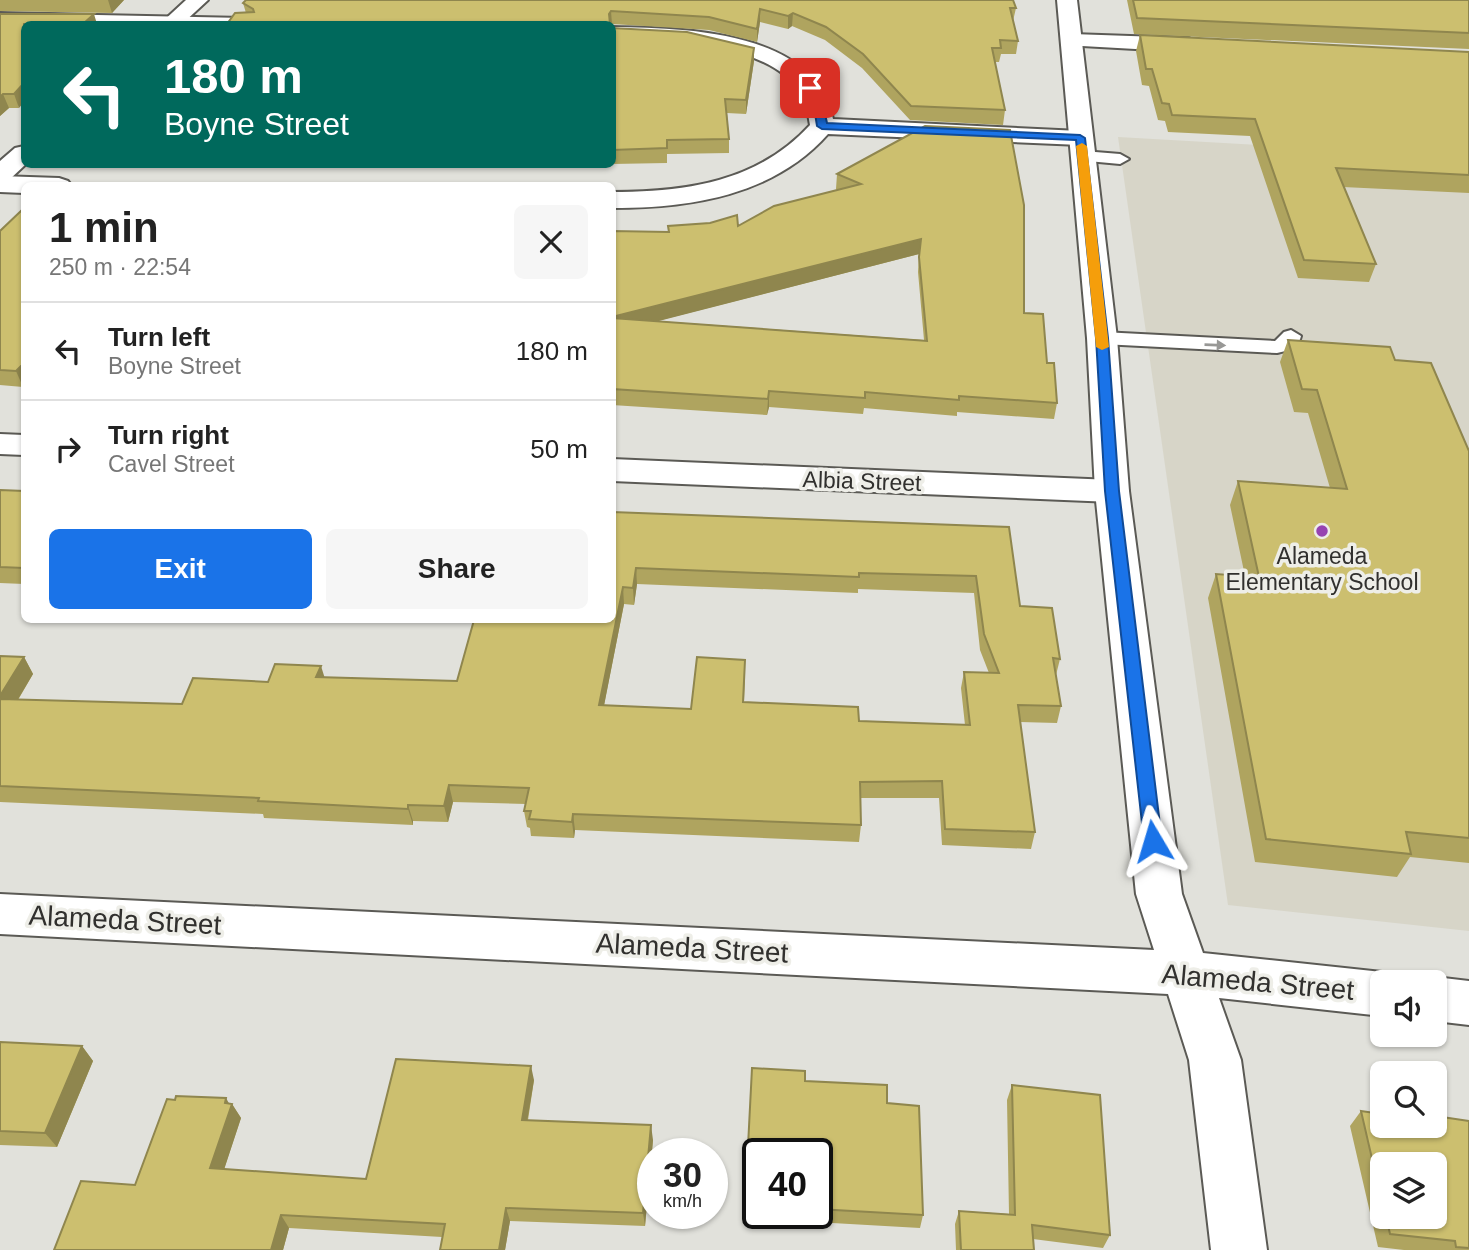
<!DOCTYPE html>
<meta charset="utf-8">
<style>
body{margin:0;font-family:Arial,sans-serif;background:#f6f6f6;color:#222;height:100vh;display:flex;flex-direction:column;font-size:26px;white-space:nowrap}
*{box-sizing:border-box;margin:0}
p{font-size:23px;color:#767676}
.icon{flex:none;width:38px;height:38px;fill:none;stroke:currentColor;stroke-width:2;stroke-linecap:round;stroke-linejoin:round}
.map{position:relative;flex:1;overflow:hidden}
.panel{position:absolute;left:21px;top:182px;width:595px;height:441px;display:flex;flex-direction:column;background:#fff;border-radius:10px;box-shadow:0 2px 5px #0004}
.panel>*{flex:none}
.banner{position:absolute;left:21px;top:21px;width:595px;height:147px;border-radius:10px;box-shadow:0 2px 5px #0004;background:#00695c;color:#fff;overflow:hidden}
.controls{position:absolute;left:1370px;top:970px;display:grid;gap:14px}
.controls a{display:grid;place-items:center;width:77px;height:77px;border-radius:10px;background:#fff;box-shadow:0 2px 5px #0004;font-size:35px}
.speed{position:absolute;left:637px;top:1138px;display:flex;gap:14px;font-size:35px;font-weight:700;text-align:center}
.speed>*{display:grid;place-content:center;width:91px;height:91px;border-radius:50%;background:#fff;box-shadow:0 2px 5px #0004;line-height:1}
.speed small{font-size:18px;font-weight:400}
.speed .limit{border:4px solid #111;border-radius:10px;background:#fff;color:#111}
.pin{position:absolute;display:grid;place-items:center;width:60px;height:60px;color:#fff;margin:-30px;border-radius:14px;box-shadow:0 4px 10px #0006}
.me{position:absolute;width:77px;margin:-38px;rotate:353deg;stroke-linejoin:round;filter:drop-shadow(0 0 5px #0008)}
.turn{display:flex;align-items:center;gap:24px;height:147px;padding:0 28px;font-size:32px}
.turn .icon{width:91px;height:91px;stroke-width:2.5}
.turn b{display:block;font-size:49px;line-height:60px}
.round{display:grid;place-items:center;flex:none;width:74px;height:74px;border-radius:10px;background:#f6f6f6}
.summary{display:flex;align-items:center;justify-content:space-between;height:119px;padding:0 28px}
h1{font-size:42px;font-weight:800;line-height:52px}
.action{display:flex;gap:14px;margin-top:auto;padding:14px 28px}
.action a{flex:1;height:80px;border-radius:10px;background:#1a73e8;color:#fff;font-size:28px;font-weight:800;line-height:80px;text-align:center}
.action a+a{background:#f6f6f6;color:#222}
ul{padding:0;list-style:none}
li{display:flex;align-items:center;gap:21px;height:98px;padding:0 28px;border-top:2px solid #e0e0e0}
li div{flex:1}
li b{display:block;font-size:26px}
li em{font-style:normal}
.map>svg:first-child{display:block}
.built{fill:#d7d5c8}
.lines{fill:none;stroke-linecap:round;stroke-linejoin:round}
.service-casing{stroke:#5b5a55;stroke-width:4}
.minor-casing{stroke:#5b5a55;stroke-width:4}
.tertiary-casing{stroke:#5b5a55;stroke-width:4}
.service{fill:#fff;fill-rule:evenodd}
.minor{fill:#fff;fill-rule:evenodd}
.tertiary{fill:#fff;fill-rule:evenodd}
.wall{fill:#afa45f;fill-rule:evenodd}
.shaded-wall{fill:#8f864e}
.building{fill:#ccbf6f;stroke:#8f864e;stroke-width:2;fill-rule:evenodd}
.oneway{fill:#989896}
.route{fill:#1a73e8;stroke:#114b97;stroke-width:2}
.slow{fill:#f59e0b}
.poi-dot{fill:#9643b1;stroke:#eeeee8;stroke-width:2.5}
.labels{text-anchor:middle;dominant-baseline:central;stroke-width:7;stroke-linejoin:round;paint-order:stroke}
.street-label{font-size:23px;fill:#31302e;stroke:#eeeee8}
.poi-label{font-size:23px;fill:#31302e;stroke:#eeeee8}
.near-street-label{font-size:28px;fill:#31302e;stroke:#eeeee8}
</style>
<div class="map">
<svg width="1469" height="1250" viewBox="0 0 1469 1250">
<rect width="100%" height="100%" fill="#e1e1db"/>
<path class="built" d="M 1118,137 L 1469,157 L 1469,931 L 1228,905 Z"/>
<g class="lines">
<g class="service-casing">
<path id="service" d="M 1083,151 L 1120,154 L 1129,159 L 1120,164 L 1077,160 L 1074,156 Z
M 1291,330 L 1301,336 C 1298,349 1289,350 1277,353 L 1102,344 L 1092,338 L 1102,332 L 1275,341 L 1284,332 Z"/>
</g>
<g class="minor-casing">
<path id="minor" d="M 0,13 L 244,18 L 255,24 L 0,25 Z
M 612,27 C 684,28 815,30 833,119 L 1080,131 L 1089,133 L 1092,138 L 1089,143 L 1080,145 L 828,134 C 774,195 692,208 612,208 L 612,192 C 686,192 758,182 810,125 C 808,115 807,102 801,93 C 768,41 667,41 612,39 Z
M 1072,34 L 1189,38 L 1200,45 L 1189,52 L 1064,45 L 1061,40 Z
M 0,176 L 59,178 L 68,181 L 72,186 L 24,186 L 24,193 L 0,192 Z
M 0,434 L 24,435 L 24,455 L 0,454 Z
M 612,459 L 1112,480 L 1124,483 L 1129,491 L 1124,499 L 1112,502 L 612,481 Z"/>
</g>
<g class="tertiary-casing">
<path id="tertiary" d="M 186,0 L 208,0 L 182,24 L 160,24 Z
M 1057,0 L 1077,0 L 1117,338 L 1129,491 L 1182,894 L 1203,953 L 1382,972 L 1401,982 L 1382,982 L 1382,1016 L 1219,998 L 1241,1060 L 1267,1250 L 1211,1250 L 1189,1060 L 1168,994 L 0,934 L 0,894 L 1154,950 L 1136,894 L 1095,491 L 1087,338 Z
M 24,146 L 26,164 L 9,180 L 0,183 L 0,161 L 15,148 Z
M 1435,977 L 1469,981 L 1469,1025 L 1435,1021 L 1435,982 L 1421,982 Z"/>
</g>
<use href="#service" class="service"/>
<use href="#minor" class="minor"/>
<use href="#tertiary" class="tertiary"/>
</g>
<path class="wall" d="M 0,0 L 124,0 L 112,13 L 0,11 Z
M 1127,0 L 1469,0 L 1469,49 L 1134,34 Z
M 243,3 L 1016,8 L 1013,21 L 1018,41 L 1016,54 L 1001,54 L 999,62 L 995,62 L 1005,110 L 1003,125 L 910,120 L 862,68 L 825,40 L 792,26 L 788,29 L 760,22 L 757,42 L 709,30 L 612,24 L 246,13 Z
M 0,14 L 19,108 L 9,108 L 0,116 Z
M 612,28 L 754,61 L 746,114 L 727,113 L 729,139 L 729,153 L 667,154 L 667,163 L 612,164 Z
M 1140,35 L 1469,52 L 1469,193 L 1343,187 L 1376,264 L 1369,282 L 1298,278 L 1250,136 L 1168,132 L 1165,121 L 1158,120 L 1149,86 L 1142,85 L 1136,51 Z
M 925,126 L 1024,313 L 1047,363 L 1057,403 L 1054,419 L 957,412 L 957,416 L 864,408 L 863,414 L 769,407 L 767,415 L 612,405 L 612,231 L 668,232 L 668,226 L 738,226 L 838,190 L 836,189 L 837,174 ZM 919,254 L 918,272 L 924,340 L 657,321 Z
M 557,164 L 605,164 L 578,165 Z
M 24,209 L 24,386 L 23,387 L 0,385 L 0,231 Z
M 1288,340 L 1395,360 L 1469,451 L 1469,863 L 1410,857 L 1397,877 L 1255,862 L 1208,598 L 1216,574 L 1245,576 L 1230,505 L 1238,481 L 1330,488 L 1308,413 L 1294,412 L 1280,362 Z
M 0,490 L 24,491 L 24,584 L 0,583 Z
M 612,512 L 1009,527 L 1020,606 L 1060,659 L 1056,675 L 1061,706 L 1057,723 L 1020,722 L 1035,832 L 1031,849 L 942,845 L 939,798 L 860,798 L 861,825 L 859,842 L 575,830 L 574,838 L 531,836 L 530,828 L 527,827 L 524,811 L 526,804 L 453,802 L 448,822 L 413,821 L 413,825 L 264,818 L 263,814 L 0,802 L 0,656 L 24,657 L 33,674 L 18,700 L 182,704 L 268,682 L 324,677 L 457,681 ZM 637,584 L 858,593 L 858,589 L 974,593 L 980,650 L 989,673 L 964,672 L 961,688 L 965,725 L 859,721 L 744,702 L 745,676 L 691,709 L 604,705 L 624,604 L 634,605 Z
M 0,1042 L 82,1046 L 93,1061 L 57,1147 L 0,1145 Z
M 752,1068 L 805,1071 L 805,1081 L 887,1085 L 887,1103 L 919,1106 L 923,1215 L 920,1228 L 745,1218 ZM 758,1153 L 817,1153 L 817,1213 L 758,1213 Z
M 534,1080 L 528,1120 L 653,1140 L 645,1226 L 510,1221 L 505,1250 L 440,1250 L 442,1237 L 289,1228 L 283,1250 L 54,1250 L 135,1185 L 229,1103 L 232,1104 L 241,1118 L 224,1169 L 366,1179 Z
M 1012,1085 L 1110,1235 L 1103,1248 L 1033,1239 L 1034,1250 L 956,1250 L 955,1224 L 959,1211 L 1009,1214 L 1007,1100 Z
M 1361,1111 L 1440,1120 L 1442,1117 L 1469,1121 L 1469,1250 L 1404,1250 L 1378,1247 L 1350,1126 ZM 1382,1164 L 1435,1216 L 1382,1216 Z"/>
<path class="shaded-wall" d="M 108,0 L 124,0 L 112,13 Z
M 760,9 L 760,22 L 757,42 L 757,29 Z
M 611,11 L 612,24 L 609,24 L 609,14 Z
M 793,13 L 792,26 L 788,29 L 788,16 Z
M 94,14 L 97,24 L 83,24 Z
M 754,48 L 754,61 L 746,114 L 746,100 Z
M 24,83 L 24,102 L 19,108 L 14,94 Z
M 3,94 L 9,108 L 0,116 L 0,97 Z
M 921,239 L 919,254 L 612,333 L 612,317 Z
M 21,366 L 24,373 L 24,386 L 23,387 L 16,371 Z
M 769,391 L 769,407 L 767,415 L 768,399 Z
M 636,568 L 637,584 L 634,605 L 633,588 Z
M 623,587 L 624,604 L 601,721 L 599,705 Z
M 24,657 L 33,674 L 8,716 L 0,702 L 0,696 Z
M 321,666 L 326,682 L 316,677 Z
M 449,785 L 453,802 L 448,822 L 444,806 Z
M 408,805 L 413,821 L 413,825 L 408,809 Z
M 573,814 L 575,830 L 574,838 L 572,822 Z
M 82,1046 L 93,1061 L 57,1147 L 45,1133 Z
M 531,1066 L 534,1080 L 525,1134 L 522,1120 Z
M 226,1098 L 231,1107 L 232,1104 L 241,1118 L 220,1182 L 210,1168 Z
M 651,1125 L 653,1140 L 645,1226 L 643,1213 Z
M 506,1208 L 510,1221 L 505,1250 L 499,1250 Z
M 281,1215 L 289,1228 L 283,1250 L 271,1250 Z"/>
<path class="building" d="M 246,0 L 1013,0 L 1016,8 L 1010,8 L 1018,41 L 1000,40 L 1001,48 L 992,48 L 1005,110 L 911,106 L 863,54 L 826,27 L 793,13 L 788,16 L 760,9 L 757,29 L 709,17 L 611,11 L 609,14 L 610,24 L 227,24 L 235,13 L 254,12 L 253,9 L 243,3 Z
M 1133,0 L 1469,0 L 1469,33 L 1137,18 Z
M 0,14 L 94,14 L 83,24 L 24,24 L 24,83 L 14,94 L 3,94 L 0,97 Z
M 612,28 L 687,32 L 754,48 L 746,100 L 725,99 L 729,139 L 667,140 L 667,148 L 612,150 Z
M 1140,35 L 1469,52 L 1469,175 L 1336,168 L 1376,264 L 1304,260 L 1255,119 L 1172,115 L 1169,104 L 1162,103 L 1152,69 L 1146,69 Z
M 925,126 L 1010,130 L 1024,205 L 1024,313 L 1043,314 L 1047,363 L 1054,363 L 1057,403 L 959,396 L 959,400 L 865,392 L 865,398 L 769,391 L 768,399 L 612,389 L 612,318 L 927,341 L 919,257 L 921,239 L 612,317 L 612,231 L 669,232 L 668,226 L 710,223 L 737,215 L 738,226 L 774,206 L 861,184 L 837,174 Z
M 23,209 L 24,209 L 24,366 L 21,366 L 16,371 L 0,370 L 0,231 Z
M 1288,340 L 1390,347 L 1395,360 L 1431,363 L 1469,451 L 1469,838 L 1406,832 L 1411,854 L 1266,839 L 1216,574 L 1259,577 L 1238,481 L 1347,489 L 1317,390 L 1302,389 Z
M 0,490 L 24,491 L 24,568 L 0,567 Z
M 612,512 L 1009,527 L 1020,606 L 1052,608 L 1060,659 L 1053,658 L 1061,706 L 1018,705 L 1035,832 L 945,829 L 942,781 L 860,782 L 861,825 L 573,814 L 572,822 L 529,819 L 531,811 L 524,811 L 529,788 L 449,785 L 444,806 L 408,805 L 408,809 L 258,801 L 259,798 L 0,786 L 0,699 L 182,704 L 193,678 L 268,682 L 275,664 L 321,666 L 316,677 L 457,681 L 474,620 L 612,620 ZM 636,568 L 859,577 L 859,573 L 976,576 L 984,634 L 999,673 L 964,672 L 970,725 L 859,721 L 858,707 L 743,702 L 745,660 L 697,657 L 691,709 L 599,705 L 623,587 L 633,588 Z
M 0,656 L 24,657 L 0,696 Z
M 0,1042 L 82,1046 L 45,1133 L 0,1131 Z
M 396,1059 L 531,1066 L 522,1120 L 651,1125 L 643,1213 L 506,1208 L 499,1250 L 440,1250 L 445,1224 L 281,1215 L 271,1250 L 54,1250 L 81,1181 L 135,1185 L 167,1099 L 175,1100 L 176,1096 L 226,1098 L 225,1103 L 232,1104 L 210,1168 L 366,1179 Z
M 752,1068 L 805,1071 L 805,1081 L 887,1085 L 887,1103 L 919,1106 L 923,1215 L 817,1209 L 817,1153 L 758,1153 L 758,1206 L 745,1205 Z
M 1012,1085 L 1100,1095 L 1110,1235 L 1032,1225 L 1034,1250 L 961,1250 L 959,1211 L 1015,1215 Z
M 1361,1111 L 1382,1114 L 1382,1125 L 1435,1125 L 1435,1120 L 1443,1121 L 1442,1117 L 1469,1121 L 1469,1248 L 1456,1247 L 1455,1241 L 1390,1234 L 1386,1216 L 1435,1216 L 1435,1164 L 1382,1164 L 1382,1202 Z"/>
<defs><path id="oneway-solid" d="M-6-.8H1V-3.2L6.5 0L1 3.2V.8H-6Z" transform="scale(1.75)"/></defs>
<use class="oneway" href="#oneway-solid" transform="translate(1215 345) rotate(2)"/>
<path class="route" d="M 810,85 C 822,92 824,110 827,123 L 1080,135 L 1085,138 L 1108,338 L 1119,491 L 1162,841 L 1160,846 L 1153,848 L 1144,841 L 1105,491 L 1096,338 L 1076,140 L 822,129 L 817,126 L 814,107 L 805,88 Z"/>
<path class="slow" d="M 1082,143 L 1087,146 L 1109,347 L 1102,350 L 1096,347 L 1076,146 Z"/>
<circle class="poi-dot" cx="1322" cy="531" r="7"/>
<g class="labels">
<g class="street-label">
<text transform="translate(862 481) rotate(2)">Albia Street</text>
</g>
<g class="poi-label">
<text x="1322" y="556">Alameda<tspan x="1322" dy="26">Elementary School</tspan></text>
</g>
<g class="near-street-label">
<text transform="translate(125 920) rotate(3)">Alameda Street</text>
<text transform="translate(692 948) rotate(3)">Alameda Street</text>
<text transform="translate(1258 982) rotate(5)">Alameda Street</text>
</g>
</g>
</svg>
<div class="controls">
<a><svg class="icon" aria-label="sound" viewBox="0 0 24 24"><path d="M4 9h4l5-4v14l-5-4H4zM17 9q2 3 0 6"/></svg></a>
<a><svg class="icon" aria-label="search" viewBox="0 0 24 24"><circle cx="10" cy="10" r="6"/><path d="M15 15l6 6"/></svg></a>
<a><svg class="icon" aria-label="layers" viewBox="0 0 24 24"><path d="M12 4l9 5-9 5-9-5zM3 14l9 5 9-5"/></svg></a>
</div>
<div class="speed"><div>30<small>km/h</small></div><div class="limit">40</div></div>
<div class="pin" style="left:810px;top:88px;background:#d93025"><svg class="icon" aria-label="arrive" viewBox="0 0 24 24"><path d="M6 21V4h12l-3 4 3 4H6"/></svg></div>
<svg class="me" style="left:1153px;top:841px" viewBox="-20 -20 40 40"><path d="M0-17L14 15 0 8-14 15z" fill="#1a73e8" stroke="#fff" stroke-width="4"/></svg>
<div class="banner">
<div class="turn"><svg class="icon" aria-label="left" viewBox="0 0 24 24"><path d="M17 20v-9H6M10 6l-5 5 5 5"/></svg><div><b>180 m</b>Boyne Street</div></div>
</div>
<section class="panel">
<div class="summary"><div><h1>1 min</h1><p>250 m · 22:54</p></div><a class="round"><svg class="icon" aria-label="close" viewBox="0 0 24 24"><path d="M6 6l12 12M18 6L6 18"/></svg></a></div>
<ul>
<li><svg class="icon" aria-label="left" viewBox="0 0 24 24"><path d="M17 20v-9H6M10 6l-5 5 5 5"/></svg><div><b>Turn left</b><p>Boyne Street</p></div><em>180 m</em></li>
<li><svg class="icon" aria-label="right" viewBox="0 0 24 24"><path d="M7 20v-9h11M14 6l5 5-5 5"/></svg><div><b>Turn right</b><p>Cavel Street</p></div><em>50 m</em></li>
</ul>
<div class="action"><a>Exit</a><a>Share</a></div>
</section>
</div>
